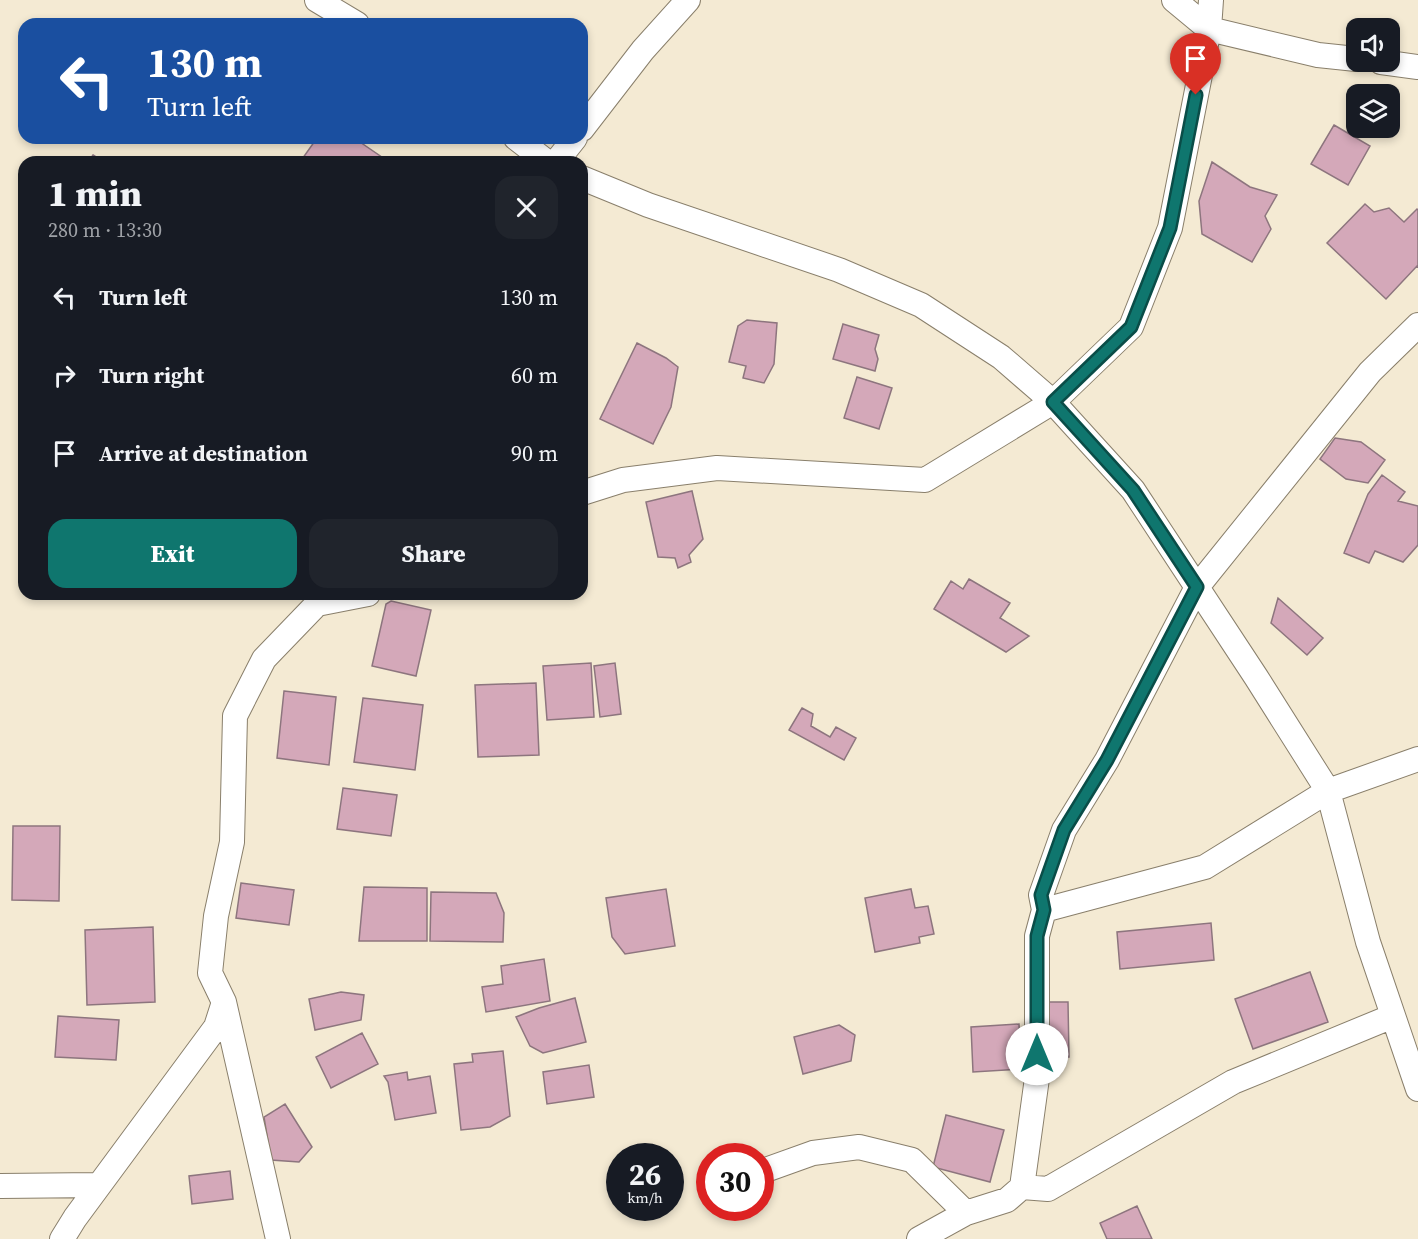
<!DOCTYPE html>
<meta charset="utf-8">
<style>
body{margin:0;font-family:"Source Serif 4",serif;background:#20242c;color:#f1f3f6;height:100vh;display:flex;flex-direction:column;font-size:22px;white-space:nowrap}
*{box-sizing:border-box;margin:0}
p{font-size:20px;color:#9ea1a6}
.icon{flex:none;width:33px;height:33px;fill:none;stroke:currentColor;stroke-width:2;stroke-linecap:round;stroke-linejoin:round}
.map{position:relative;flex:1;overflow:hidden}
.details{position:absolute;left:18px;top:156px;width:570px;height:444px;display:flex;flex-direction:column;background:#171b24;border-radius:18px;box-shadow:0 3px 9px #0003}
.details>*{flex:none}
.hud{position:absolute;left:18px;top:18px;width:570px;height:126px;border-radius:18px;box-shadow:0 3px 9px #0003;background:#1a4fa0;color:#fff;overflow:hidden}
.controls{position:absolute;left:1346px;top:18px;display:grid;gap:12px}
.controls a{display:grid;place-items:center;width:54px;height:54px;border-radius:12px;background:#171b24;box-shadow:0 3px 9px #0003;font-size:30px}
.speed{position:absolute;left:606px;top:1143px;display:flex;gap:12px;font-size:30px;font-weight:700;text-align:center}
.speed>*{display:grid;place-content:center;width:78px;height:78px;border-radius:50%;background:#171b24;box-shadow:0 3px 9px #0003;line-height:1}
.speed small{font-size:15px;font-weight:400}
.speed .limit{border:9px solid #d22;background:#fff;color:#111}
.pin{position:absolute;display:grid;place-items:center;width:51px;height:51px;color:#fff;margin:-62px -26px;border-radius:50% 50% 50% 0;rotate:-45deg;box-shadow:0 0 6px #0007}
.pin .icon{rotate:45deg}
.me{position:absolute;width:66px;margin:-33px;rotate:0deg;stroke-linejoin:round;filter:drop-shadow(0 0 4px #0008)}
.turn{display:flex;align-items:center;gap:21px;height:126px;padding:0 30px;font-size:27px}
.turn .icon{width:78px;height:78px;stroke-width:2.5}
.turn b{display:block;font-size:42px;line-height:51px}
.round{display:grid;place-items:center;flex:none;width:63px;height:63px;border-radius:18px;background:#20242c}
.head{display:flex;align-items:center;justify-content:space-between;height:102px;padding:0 30px}
h1{font-size:36px;font-weight:800;line-height:45px}
.cta{display:flex;gap:12px;margin-top:auto;padding:12px 30px}
.cta a{flex:1;height:69px;border-radius:18px;background:#0f766e;color:#fff;font-size:24px;font-weight:800;line-height:69px;text-align:center}
.cta a+a{background:#20242c;color:#f1f3f6}
ul{padding:0;list-style:none}
li{display:flex;align-items:center;gap:18px;height:78px;padding:0 30px}
li div{flex:1}
li b{display:block;font-size:22px}
li em{font-style:normal}
.map>svg:first-child{display:block}
.building{fill:#d4a8b9;stroke:#8d757e;stroke-width:1.5}
.lines{fill:none;stroke-linecap:round;stroke-linejoin:round}
.street-casing{stroke:#897f6b;stroke-width:26}
.street{stroke:#fff;stroke-width:24}
.route-casing{stroke:#0a4d48;stroke-width:15}
.route{stroke:#0f766e;stroke-width:10}
</style>
<div class="map">
<svg width="1418" height="1239" viewBox="0 0 1418 1239">
<rect width="100%" height="100%" fill="#f4ead3"/>
<path class="building" d="M 1334,125 L 1370,146 L 1348,185 L 1311,164 Z
M 317,138 L 354,138 L 389,162 L 300,162 Z
M 93,155 L 104,162 L 88,162 Z
M 1212,162 L 1250,187 L 1277,195 L 1265,216 L 1271,229 L 1252,262 L 1202,234 L 1199,201 Z
M 1365,204 L 1374,212 L 1389,208 L 1404,222 L 1417,209 L 1418,210 L 1418,267 L 1417,266 L 1386,299 L 1327,243 Z
M 747,320 L 777,323 L 774,364 L 764,383 L 743,378 L 746,366 L 729,362 L 738,326 Z
M 843,324 L 879,335 L 875,349 L 878,359 L 875,371 L 833,359 Z
M 637,343 L 666,358 L 678,367 L 671,407 L 653,444 L 600,419 Z
M 857,377 L 892,388 L 879,429 L 844,418 Z
M 1335,438 L 1361,442 L 1385,460 L 1368,483 L 1346,479 L 1320,459 Z
M 1382,475 L 1405,492 L 1398,501 L 1418,506 L 1418,545 L 1403,562 L 1375,551 L 1369,563 L 1344,553 L 1368,494 Z
M 692,491 L 703,539 L 689,555 L 691,562 L 678,568 L 675,558 L 658,557 L 646,502 Z
M 969,579 L 1010,603 L 1000,618 L 1029,636 L 1006,652 L 934,609 L 951,581 L 963,589 Z
M 1278,598 L 1323,638 L 1307,655 L 1271,623 Z
M 391,601 L 431,610 L 416,676 L 372,666 L 386,604 Z
M 591,663 L 594,717 L 547,720 L 543,666 Z
M 615,663 L 621,714 L 600,717 L 594,666 Z
M 536,683 L 539,755 L 478,757 L 475,685 Z
M 284,691 L 336,697 L 329,765 L 277,758 Z
M 363,698 L 423,705 L 415,770 L 354,762 Z
M 802,708 L 813,714 L 811,726 L 830,737 L 836,727 L 856,738 L 844,760 L 789,730 Z
M 343,788 L 397,795 L 391,836 L 337,829 Z
M 13,826 L 60,826 L 59,901 L 12,900 Z
M 241,883 L 294,890 L 289,925 L 236,918 Z
M 364,887 L 427,888 L 427,941 L 359,941 Z
M 666,889 L 675,946 L 625,954 L 612,937 L 606,898 Z
M 911,889 L 915,908 L 928,906 L 934,934 L 919,937 L 920,943 L 875,952 L 865,898 Z
M 431,892 L 496,893 L 504,913 L 503,942 L 430,941 Z
M 1211,923 L 1214,960 L 1120,969 L 1117,932 Z
M 153,927 L 155,1002 L 87,1005 L 85,930 Z
M 544,959 L 550,1001 L 486,1012 L 482,987 L 503,984 L 501,966 Z
M 1310,972 L 1328,1022 L 1253,1049 L 1235,999 Z
M 341,992 L 364,995 L 361,1020 L 315,1030 L 309,999 Z
M 575,998 L 586,1042 L 543,1053 L 530,1046 L 516,1017 L 539,1008 Z
M 1043,1002 L 1068,1002 L 1069,1057 L 1044,1057 Z
M 58,1016 L 119,1020 L 116,1060 L 55,1057 Z
M 1019,1024 L 1021,1069 L 973,1072 L 971,1027 Z
M 839,1025 L 855,1035 L 851,1061 L 803,1074 L 794,1037 Z
M 362,1033 L 378,1064 L 331,1088 L 316,1057 Z
M 503,1051 L 510,1116 L 490,1127 L 461,1130 L 454,1064 L 473,1062 L 472,1054 Z
M 589,1065 L 594,1097 L 547,1104 L 543,1072 Z
M 407,1072 L 408,1080 L 430,1076 L 436,1113 L 395,1120 L 388,1082 L 384,1076 Z
M 285,1104 L 312,1147 L 299,1162 L 271,1160 L 264,1117 Z
M 946,1115 L 1004,1130 L 990,1182 L 933,1167 Z
M 230,1171 L 233,1199 L 192,1204 L 189,1176 Z
M 1137,1206 L 1152,1239 L 1107,1239 L 1100,1223 Z"/>
<g class="lines">
<g class="street-casing">
<path id="street" d="M 317,0 L 357,24
M 1174,0 L 1209,29 L 1318,55 L 1356,59
M 1381,62 L 1418,67
M 582,129 L 643,50 L 688,0
M 516,138 L 547,162
M 556,162 L 575,138
M 582,178 L 648,205 L 839,270 L 921,305 L 1001,357 L 1053,402 L 1133,490 L 1256,677 L 1328,791 L 1368,942 L 1418,1089
M 582,493 L 623,480 L 717,468 L 925,480 L 1053,402 L 1131,327 L 1170,228 L 1209,29 L 1211,0
M 317,604 L 368,594
M 1044,910 L 1205,867 L 1328,791 L 1418,759
M 224,1002 L 278,1239
M 760,1172 L 813,1153 L 859,1147 L 912,1160 L 966,1213
M 0,1186 L 98,1185
M 1022,1187 L 1048,1189 L 1233,1082 L 1393,1016
M 62,1239 L 75,1218 L 216,1027 L 224,1002 L 210,973 L 216,916 L 232,842 L 235,716 L 264,659 L 317,604 L 321,594
M 919,1239 L 966,1213 L 1007,1200 L 1022,1187 L 1037,1078 L 1037,936 L 1044,910 L 1041,895 L 1064,830 L 1107,760 L 1197,587 L 1370,372 L 1418,325"/>
</g>
<use href="#street" class="street"/>
</g>
<g class="lines">
<g class="route-casing">
<path id="route" d="M 1037,1054 L 1037,936 L 1044,910 L 1041,895 L 1064,830 L 1107,760 L 1197,587 L 1133,490 L 1053,402 L 1131,327 L 1170,228 L 1196,95"/>
</g>
<use href="#route" class="route"/>
</g>
</svg>
<div class="controls">
<a><svg class="icon" aria-label="sound" viewBox="0 0 24 24"><path d="M4 9h4l5-4v14l-5-4H4zM17 9q2 3 0 6"/></svg></a>
<a><svg class="icon" aria-label="layers" viewBox="0 0 24 24"><path d="M12 4l9 5-9 5-9-5zM3 14l9 5 9-5"/></svg></a>
</div>
<div class="speed"><div>26<small>km/h</small></div><div class="limit">30</div></div>
<div class="pin" style="left:1196px;top:95px;background:#d93025"><svg class="icon" aria-label="arrive" viewBox="0 0 24 24"><path d="M6 21V4h12l-3 4 3 4H6"/></svg></div>
<svg class="me" style="left:1037px;top:1054px" viewBox="-20 -20 40 40"><circle r="19" fill="#fff"/><path d="M0-13L10 11 0 6-10 11z" fill="#0f766e"/></svg>
<div class="hud">
<div class="turn"><svg class="icon" aria-label="left" viewBox="0 0 24 24"><path d="M17 20v-9H6M10 6l-5 5 5 5"/></svg><div><b>130 m</b>Turn left</div></div>
</div>
<section class="details">
<div class="head"><div><h1>1 min</h1><p>280 m · 13:30</p></div><a class="round"><svg class="icon" aria-label="close" viewBox="0 0 24 24"><path d="M6 6l12 12M18 6L6 18"/></svg></a></div>
<ul>
<li><svg class="icon" aria-label="left" viewBox="0 0 24 24"><path d="M17 20v-9H6M10 6l-5 5 5 5"/></svg><div><b>Turn left</b></div><em>130 m</em></li>
<li><svg class="icon" aria-label="right" viewBox="0 0 24 24"><path d="M7 20v-9h11M14 6l5 5-5 5"/></svg><div><b>Turn right</b></div><em>60 m</em></li>
<li><svg class="icon" aria-label="arrive" viewBox="0 0 24 24"><path d="M6 21V4h12l-3 4 3 4H6"/></svg><div><b>Arrive at destination</b></div><em>90 m</em></li>
</ul>
<div class="cta"><a>Exit</a><a>Share</a></div>
</section>
</div>
